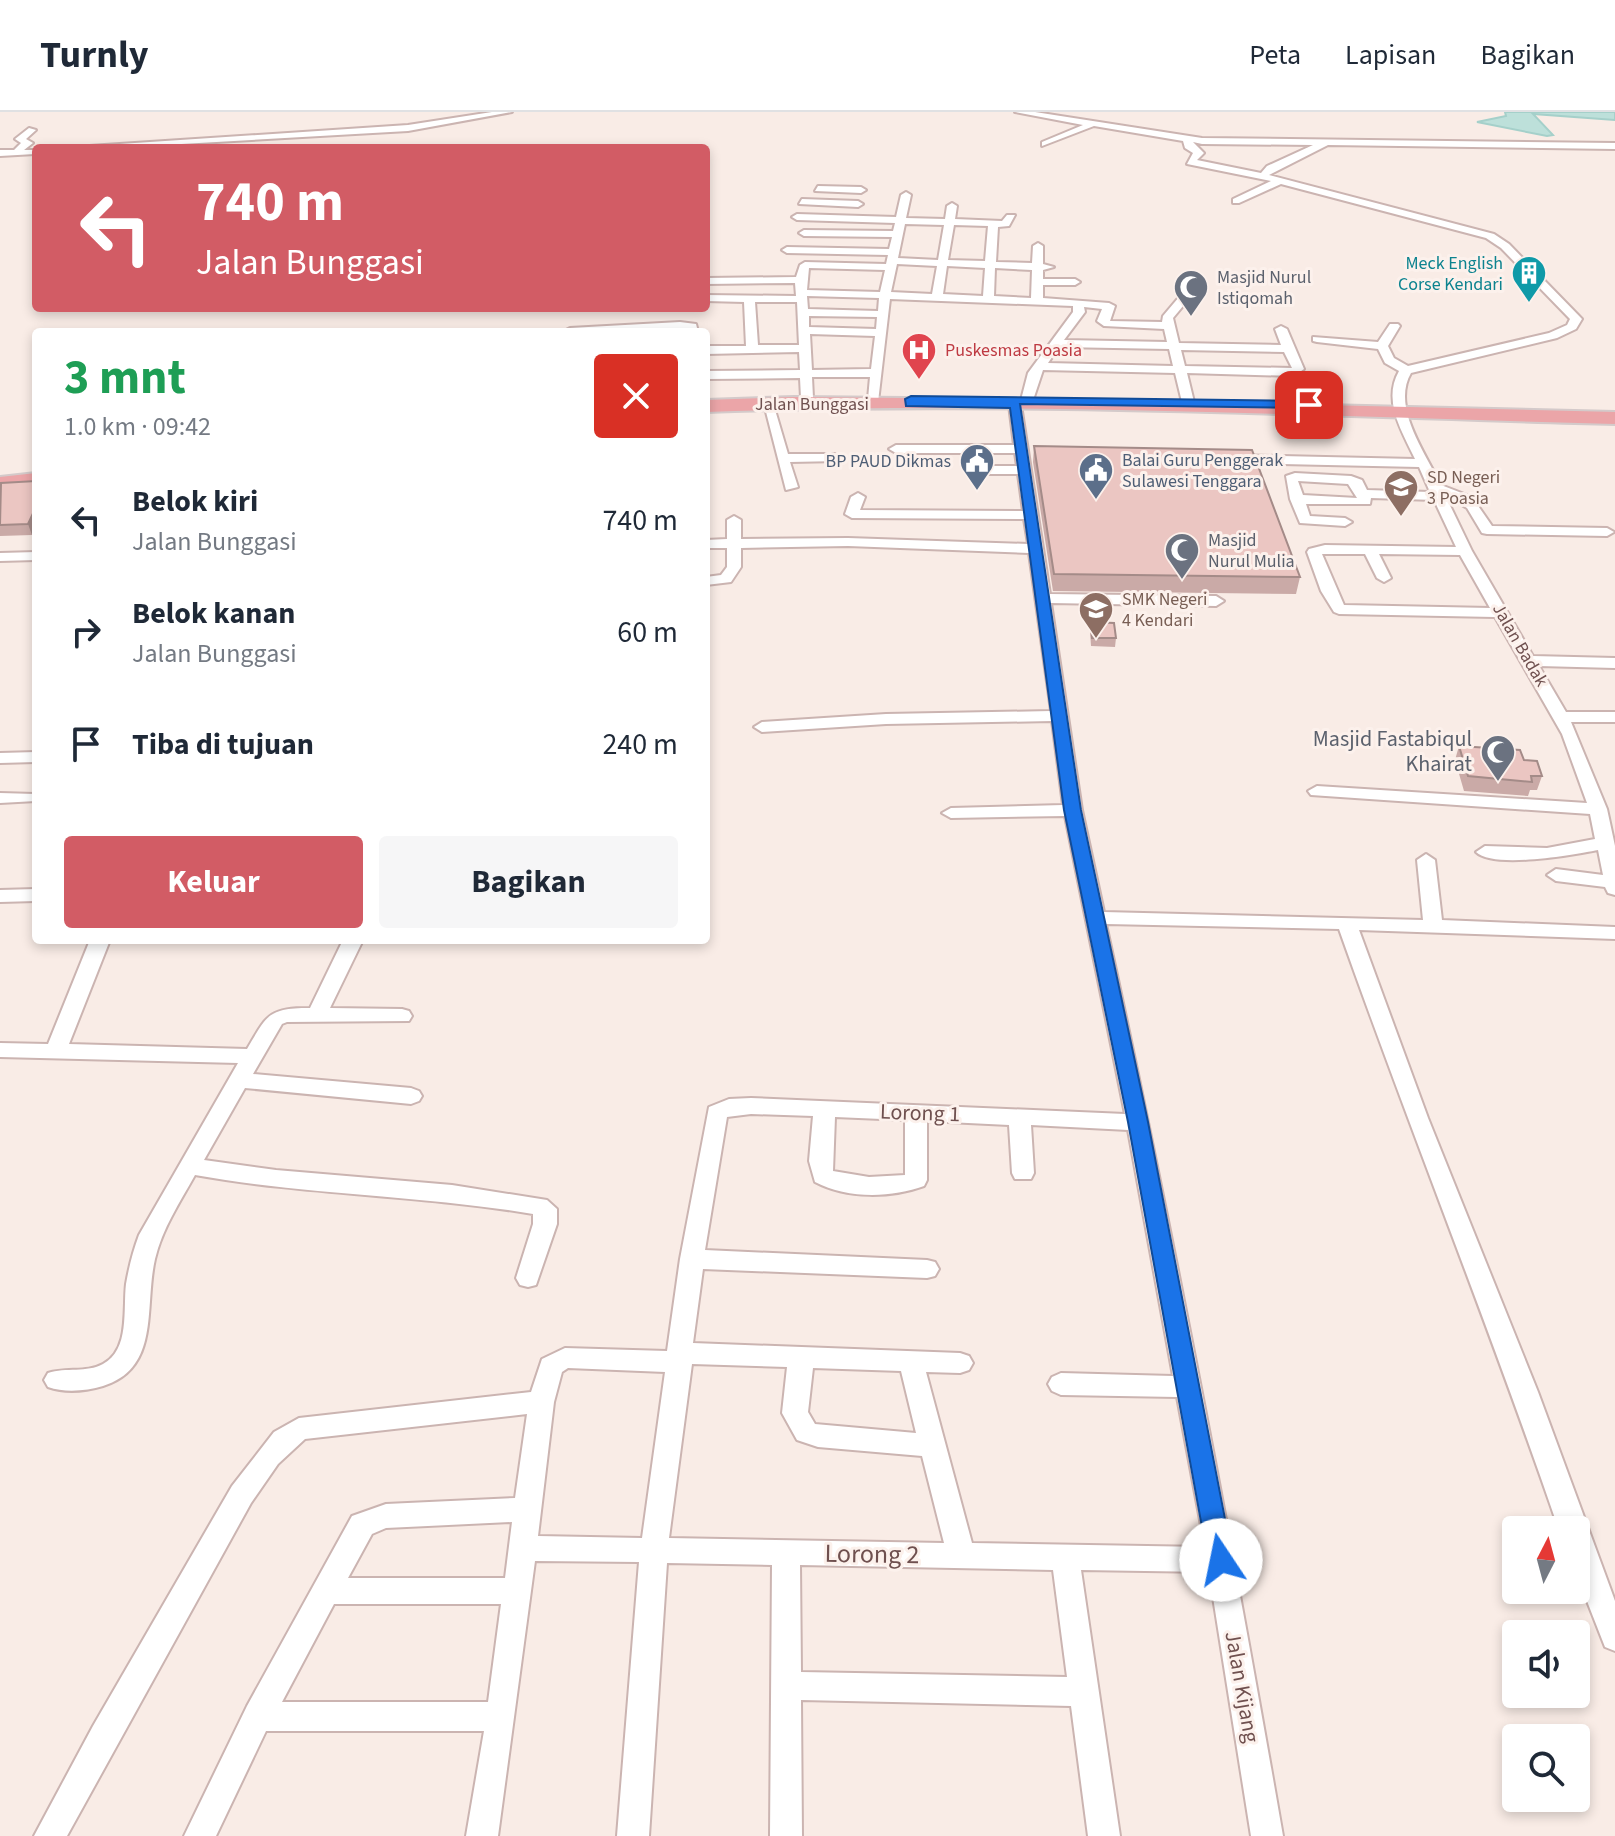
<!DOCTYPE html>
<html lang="id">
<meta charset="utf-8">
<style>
body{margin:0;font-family:"Source Sans 3",sans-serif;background:#f6f6f7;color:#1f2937;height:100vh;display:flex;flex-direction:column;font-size:30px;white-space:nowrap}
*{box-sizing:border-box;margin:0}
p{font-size:26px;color:#747a83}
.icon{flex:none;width:44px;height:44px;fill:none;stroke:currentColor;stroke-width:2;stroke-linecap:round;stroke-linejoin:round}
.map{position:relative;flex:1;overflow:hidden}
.side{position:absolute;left:32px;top:216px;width:678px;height:616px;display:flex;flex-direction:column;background:#fff;border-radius:8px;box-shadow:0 4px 12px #0003}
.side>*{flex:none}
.top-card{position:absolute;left:32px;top:32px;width:678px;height:168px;border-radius:8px;box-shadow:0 4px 12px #0003;background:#d25c65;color:#fff;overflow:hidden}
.needle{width:52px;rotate:6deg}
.fabs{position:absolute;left:1502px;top:1404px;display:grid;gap:16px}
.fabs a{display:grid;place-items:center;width:88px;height:88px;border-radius:8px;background:#fff;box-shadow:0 4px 12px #0003;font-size:40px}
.pin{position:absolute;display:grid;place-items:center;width:68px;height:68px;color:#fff;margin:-34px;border-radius:16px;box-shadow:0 4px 12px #0006}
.me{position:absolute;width:88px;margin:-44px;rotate:349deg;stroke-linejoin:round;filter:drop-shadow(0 0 6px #0008)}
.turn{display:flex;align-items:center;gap:28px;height:168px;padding:0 32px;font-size:36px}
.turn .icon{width:104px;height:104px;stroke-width:2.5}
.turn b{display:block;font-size:56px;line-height:68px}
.round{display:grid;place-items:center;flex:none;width:84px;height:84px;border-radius:8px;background:#f6f6f7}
.summary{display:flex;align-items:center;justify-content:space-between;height:136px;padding:0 32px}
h1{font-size:48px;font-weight:700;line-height:60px;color:#1e9e55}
.action{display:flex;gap:16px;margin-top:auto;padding:16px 32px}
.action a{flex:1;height:92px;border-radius:8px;background:#d25c65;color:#fff;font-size:32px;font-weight:700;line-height:92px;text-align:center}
.action a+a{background:#f6f6f7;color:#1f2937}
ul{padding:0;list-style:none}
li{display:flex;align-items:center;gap:24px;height:112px;padding:0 32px}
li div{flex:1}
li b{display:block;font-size:30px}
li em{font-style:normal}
header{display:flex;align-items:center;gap:48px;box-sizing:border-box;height:112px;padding:0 40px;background:#fff;border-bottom:2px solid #e0e1e3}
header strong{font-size:38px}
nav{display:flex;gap:44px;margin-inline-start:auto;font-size:28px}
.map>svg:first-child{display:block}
.water{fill:#bde0da;stroke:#a5d0ca;stroke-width:2}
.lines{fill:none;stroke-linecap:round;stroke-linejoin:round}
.minor-casing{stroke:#cbb4b1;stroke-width:4}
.highway-casing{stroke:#d4caca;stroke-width:4}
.minor{fill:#fff;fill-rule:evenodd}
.highway{fill:#eba5a8;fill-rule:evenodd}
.wall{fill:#caaaa7}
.shaded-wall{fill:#a48b88}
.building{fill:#ebc6c2;stroke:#a48b88;stroke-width:2}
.route{fill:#1a73e8;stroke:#114b97;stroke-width:2}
.labels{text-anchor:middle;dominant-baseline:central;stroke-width:6;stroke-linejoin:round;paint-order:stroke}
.far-culture-label{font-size:18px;fill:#0d838f;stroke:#fcf1ec;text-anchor:end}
.far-worship-label{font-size:18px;fill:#5b616d;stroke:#fcf1ec;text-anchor:start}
.far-health-label{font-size:18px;fill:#be3a42;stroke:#fcf1ec;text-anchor:start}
.far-street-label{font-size:18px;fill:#6f504f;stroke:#fcf1ec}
.far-service-label{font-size:18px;fill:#4e5e75;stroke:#fcf1ec;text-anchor:start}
.far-education-label{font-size:18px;fill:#785e54;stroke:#fcf1ec;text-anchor:start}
.worship-label{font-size:22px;fill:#5b616d;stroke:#fcf1ec;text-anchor:end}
.street-label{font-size:22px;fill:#6f504f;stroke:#fcf1ec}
.near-street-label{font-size:26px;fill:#6f504f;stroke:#fcf1ec}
</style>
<header>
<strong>Turnly</strong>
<nav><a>Peta</a><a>Lapisan</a><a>Bagikan</a></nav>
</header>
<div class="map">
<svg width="1615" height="1724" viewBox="0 0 1615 1724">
<rect width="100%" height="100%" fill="#f9ece6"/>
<path class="water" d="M 1505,0 L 1615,0 L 1615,8 L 1533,2 L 1553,23 L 1547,24 L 1477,10 L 1506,4 Z"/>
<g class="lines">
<g class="minor-casing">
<path id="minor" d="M 492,0 L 512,0 L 408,19 L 111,36 L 59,36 L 408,13 Z
M 1015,0 L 1035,0 L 1202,26 L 1615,31 L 1615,37 L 1328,33 L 1269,63 L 1494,122 L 1509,132 L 1582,207 L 1576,217 L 1557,226 L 1411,261 C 1391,295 1426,342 1441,373 L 1472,385 L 1492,414 L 1607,416 L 1614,420 L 1607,424 L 1487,422 L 1482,421 L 1467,396 L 1445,383 L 1472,439 L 1533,544 L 1615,546 L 1615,556 L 1539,554 L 1566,600 L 1615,600 L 1615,610 L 1571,610 L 1607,697 L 1615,734 L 1615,783 L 1608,781 L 1605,775 L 1556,769 L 1547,763 L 1556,757 L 1603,763 L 1598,738 C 1573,743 1493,757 1476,740 L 1485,734 L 1547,736 L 1595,727 L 1590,702 L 1311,683 L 1308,679 L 1317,674 L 1587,691 L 1562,622 L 1495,505 L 1339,502 L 1334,500 L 1321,479 L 1307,440 L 1309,437 L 1325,433 L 1456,435 L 1434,388 L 1371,386 L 1370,392 L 1306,392 L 1310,404 L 1345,406 L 1352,410 L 1345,414 L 1300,411 L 1290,387 L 1286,364 L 1295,361 L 1351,364 L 1362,368 L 1367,378 L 1430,380 L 1419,355 L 1230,351 L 1223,347 L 1230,343 L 1415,347 C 1402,319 1382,289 1399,259 L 1385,251 L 1378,237 L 1317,230 L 1313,229 L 1313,225 L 1378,230 L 1390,212 L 1398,212 L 1400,214 L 1388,234 L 1394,246 L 1408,254 L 1549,221 L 1567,213 L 1570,207 L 1501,136 L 1486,126 L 1281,72 L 1239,91 L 1233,91 L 1233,87 L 1271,69 L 1187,52 L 1193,41 L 1185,36 L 1183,29 L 1094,14 L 1042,34 L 1042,30 L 1083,13 ZM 1193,30 L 1202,32 L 1313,33 L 1267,54 L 1261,61 L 1197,48 L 1204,41 ZM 1298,369 L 1348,372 L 1357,386 L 1303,383 ZM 1322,442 L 1365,442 L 1377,466 L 1384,470 L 1391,466 L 1379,442 L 1460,443 L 1490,496 L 1344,493 Z
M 29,16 L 36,18 L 26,27 L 33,31 L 24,38 L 35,38 L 35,42 L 0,44 L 0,38 L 14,38 L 21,31 L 15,27 Z
M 818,74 L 861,75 L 866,78 L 861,81 L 815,79 Z
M 906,80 L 911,83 L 906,106 L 945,107 L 947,94 L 952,91 L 957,94 L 955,107 L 1002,109 L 1007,103 L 1015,103 L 1009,114 L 998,115 L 996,150 L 1032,151 L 1033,134 L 1038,131 L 1043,134 L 1043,152 L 1054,155 L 1043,158 L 1043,167 L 1075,167 L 1080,170 L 1075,173 L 1043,173 L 1043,186 L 1109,191 L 1115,194 L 1110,209 L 1162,210 L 1163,204 L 1185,178 L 1193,178 L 1193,182 L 1173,206 L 1179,231 L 1281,233 L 1275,217 L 1281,214 L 1287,217 L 1304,257 L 1294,264 L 1187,261 L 1194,290 L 1188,294 L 1182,290 L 1175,261 L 1043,258 L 1033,288 L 1027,292 L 1021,288 L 1028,261 L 1073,200 L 1073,194 L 890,187 L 878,290 L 868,287 L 870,265 L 812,265 L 813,286 L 807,290 L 801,286 L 800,266 L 706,267 L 706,259 L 800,258 L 799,240 L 706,242 L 706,234 L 746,234 L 744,190 L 706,189 L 706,183 L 796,184 L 795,171 L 706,172 L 706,166 L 796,165 L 800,153 L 805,150 L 886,152 L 888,143 L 787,141 L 782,138 L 787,135 L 889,137 L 892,125 L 804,124 L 799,121 L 804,118 L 893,119 L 895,111 L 797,108 L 792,105 L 797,102 L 896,105 L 901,83 ZM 905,112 L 944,113 L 938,148 L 898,146 ZM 954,113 L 988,114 L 985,149 L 948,148 ZM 897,152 L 937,154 L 932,182 L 891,180 ZM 947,154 L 985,156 L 983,184 L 943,182 ZM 809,156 L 885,158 L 880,180 L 807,178 ZM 995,156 L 1032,158 L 1031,186 L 994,184 ZM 807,184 L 879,186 L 878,199 L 808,197 ZM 755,190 L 797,190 L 799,233 L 758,233 ZM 1084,195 L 1102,197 L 1097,209 L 1104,214 L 1164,217 L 1167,230 L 1064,228 L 1085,200 ZM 809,204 L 877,205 L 876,217 L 809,215 ZM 810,222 L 875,224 L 871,257 L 812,258 ZM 1059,235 L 1169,237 L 1173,254 L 1048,251 ZM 1181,238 L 1284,240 L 1292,256 L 1185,254 Z
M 802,87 L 858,89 L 863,92 L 858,95 L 799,92 Z
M 680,210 L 696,212 L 698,220 L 680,216 L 564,219 L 570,216 Z
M 763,288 L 773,291 L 788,342 L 835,342 L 842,346 L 840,349 L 790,350 L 798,375 L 786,378 Z
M 1015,289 L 1021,293 L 1050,482 L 1216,484 L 1224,489 L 1216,494 L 1051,491 L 1082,698 L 1104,800 L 1423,808 L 1417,748 L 1426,742 L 1435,748 L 1442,808 L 1615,815 L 1615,827 L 1359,818 L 1428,1006 L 1538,1280 L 1615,1489 L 1615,1539 L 1605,1535 L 1576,1461 L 1576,1418 L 1559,1418 C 1490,1216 1410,1018 1339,817 L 1106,812 C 1172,1115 1230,1419 1283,1724 L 1251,1724 L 1209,1460 L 1081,1458 L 1120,1724 L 1088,1724 L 1071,1594 L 801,1588 L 802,1724 L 770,1724 L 772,1453 L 667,1451 L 649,1724 L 617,1724 L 639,1450 L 535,1449 L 498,1724 L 466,1724 L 484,1619 L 266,1619 L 216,1724 L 184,1724 L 247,1594 L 352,1404 L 386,1392 L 515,1386 L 527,1302 L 305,1327 L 278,1352 L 251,1391 L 67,1724 L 34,1724 L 93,1614 L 232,1374 L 274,1320 L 299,1306 L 531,1280 L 542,1247 L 565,1236 L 667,1239 L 680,1147 L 709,995 L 729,987 L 751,986 L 1125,1002 L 1065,704 L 951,706 L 942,701 L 951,696 L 1063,693 L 1052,609 L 886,612 L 762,620 L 754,615 L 762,610 L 886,602 L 1051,599 L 1029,441 L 848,434 L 741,436 L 741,455 L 731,470 L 706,473 L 706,465 L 721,463 L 727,455 L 727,436 L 706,436 L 706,428 L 727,427 L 727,408 L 734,404 L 741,408 L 741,427 L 848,426 L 1028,432 L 1024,407 L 852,406 L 845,402 L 851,385 L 858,381 L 865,385 L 860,398 L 1023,399 L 1018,362 L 974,362 L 967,358 L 974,354 L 1017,354 L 1015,341 L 896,341 L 889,337 L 896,333 L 1014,333 L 1009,293 ZM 751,1002 L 813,1004 L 809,1049 L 815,1070 C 847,1087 891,1086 924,1074 L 927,1068 L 927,1009 L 1009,1013 L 1012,1061 L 1015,1067 L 1031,1067 L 1034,1061 L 1031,1013 L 1128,1018 L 1173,1264 L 1061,1261 L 1052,1265 L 1048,1272 L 1052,1279 L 1061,1283 L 1177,1285 L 1205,1435 L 972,1431 L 926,1260 L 960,1261 L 969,1258 L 973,1251 L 969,1244 L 960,1241 L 693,1231 L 703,1157 L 927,1166 L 935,1164 L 939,1157 L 935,1150 L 927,1148 L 705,1138 L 727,1005 ZM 835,1005 L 905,1008 L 905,1063 L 869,1065 L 833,1059 ZM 692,1252 L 787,1255 L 782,1301 L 797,1328 L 818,1335 L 922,1344 L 944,1431 L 669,1426 ZM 568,1256 L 665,1260 L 642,1426 L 538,1424 L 554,1290 L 562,1260 ZM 813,1256 L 901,1259 L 916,1321 L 815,1312 L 808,1300 ZM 512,1410 L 505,1466 L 348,1466 L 372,1422 L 386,1416 ZM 800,1453 L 1053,1458 L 1067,1565 L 801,1560 ZM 334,1492 L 501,1492 L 488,1590 L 282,1590 Z
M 36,440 L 36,448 L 0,449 L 0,441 Z
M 36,640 L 36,650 L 0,651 L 0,641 Z
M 0,681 L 35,682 L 36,689 L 0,691 Z
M 36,777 L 36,789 L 0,790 L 0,778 Z
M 90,828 L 110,828 L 69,932 L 247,937 C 267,903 268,896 310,896 L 343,828 L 363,828 L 330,896 L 402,897 L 409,899 L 412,904 L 409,909 L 287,910 L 282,912 L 253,962 L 411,976 L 419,979 L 422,984 L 419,989 L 411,992 L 245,976 L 204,1048 L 276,1058 L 452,1073 L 547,1088 L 557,1097 L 557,1112 L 536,1173 L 528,1175 L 520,1173 L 516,1166 L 533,1112 L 533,1102 C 421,1083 307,1083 195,1063 C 180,1090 162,1117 155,1147 C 144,1194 161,1256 103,1274 C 86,1279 65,1281 48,1275 L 44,1268 L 48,1261 C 66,1255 87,1261 103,1252 C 130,1238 123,1197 126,1172 C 129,1155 133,1139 139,1123 L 238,951 L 0,945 L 0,931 L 48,932 Z"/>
</g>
<g class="highway-casing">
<path id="highway" d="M 794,285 L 1114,288 L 1615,300 L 1615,312 C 1313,304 1008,289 706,300 L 706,288 Z
M 36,361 L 36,373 L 0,377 L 0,365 Z"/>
</g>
<use href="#minor" class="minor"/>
<use href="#highway" class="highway"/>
</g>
<path class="wall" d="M 1034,334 L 1300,465 L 1296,482 L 1053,479 L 1033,350 Z
M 36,369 L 32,423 L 0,424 L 0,373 Z
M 1091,510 L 1116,526 L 1115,535 L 1091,534 L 1090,519 Z
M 1459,634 L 1524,648 L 1542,664 L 1537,678 L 1530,678 L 1528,684 L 1464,679 L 1455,648 Z"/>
<path class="shaded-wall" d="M 36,395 L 36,413 L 32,423 L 28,412 Z"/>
<path class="building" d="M 1034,334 L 1252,338 L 1300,465 L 1054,462 Z
M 36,369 L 36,395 L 28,412 L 0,413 L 1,371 Z
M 1091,510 L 1114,511 L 1116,526 L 1092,526 Z
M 1459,634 L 1520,638 L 1524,648 L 1537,649 L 1542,664 L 1531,664 L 1532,670 L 1468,664 Z"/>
<path class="route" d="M 911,284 L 1309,289 L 1314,293 L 1309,296 L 1020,292 L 1081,698 L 1148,1010 L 1233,1448 L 1230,1456 L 1221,1460 L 1212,1456 L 1208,1448 L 1128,1010 L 1064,698 L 1010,296 L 906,294 L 905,287 Z"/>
<defs>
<g id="building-pin" transform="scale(1.8)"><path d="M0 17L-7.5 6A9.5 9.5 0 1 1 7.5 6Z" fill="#0f9aa8" stroke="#fcf1ec"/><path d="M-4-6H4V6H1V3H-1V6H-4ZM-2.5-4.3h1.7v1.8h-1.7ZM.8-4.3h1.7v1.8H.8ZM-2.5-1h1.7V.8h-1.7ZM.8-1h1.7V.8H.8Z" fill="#fff"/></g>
<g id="mosque-pin" transform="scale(1.8)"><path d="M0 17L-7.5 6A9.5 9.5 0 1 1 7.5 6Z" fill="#6b7280" stroke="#fcf1ec"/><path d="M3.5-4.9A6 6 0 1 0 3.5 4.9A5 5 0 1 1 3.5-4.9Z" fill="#fff"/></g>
<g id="hospital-pin" transform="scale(1.8)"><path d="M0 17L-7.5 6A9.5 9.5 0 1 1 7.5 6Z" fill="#e0444e" stroke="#fcf1ec"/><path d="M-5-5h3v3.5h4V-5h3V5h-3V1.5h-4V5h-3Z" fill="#fff"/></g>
<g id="civic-pin" transform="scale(1.8)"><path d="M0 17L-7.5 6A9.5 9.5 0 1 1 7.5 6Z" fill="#5c6f8a" stroke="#fcf1ec"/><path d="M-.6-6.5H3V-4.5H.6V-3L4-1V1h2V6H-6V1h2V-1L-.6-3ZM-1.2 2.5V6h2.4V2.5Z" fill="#fff"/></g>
<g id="school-pin" transform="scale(1.8)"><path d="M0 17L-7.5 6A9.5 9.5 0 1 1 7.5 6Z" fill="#8d6e63" stroke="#fcf1ec"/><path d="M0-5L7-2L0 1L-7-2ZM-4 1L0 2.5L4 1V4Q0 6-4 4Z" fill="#fff"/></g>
</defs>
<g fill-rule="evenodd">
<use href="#building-pin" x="1529" y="161"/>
<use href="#mosque-pin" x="1191" y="175"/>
<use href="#hospital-pin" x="919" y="238"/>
<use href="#civic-pin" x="977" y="349"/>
<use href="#civic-pin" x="1096" y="358"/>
<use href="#school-pin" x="1401" y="375"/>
<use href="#mosque-pin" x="1182" y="438"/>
<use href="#school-pin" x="1096" y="497"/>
<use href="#mosque-pin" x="1498" y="640"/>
</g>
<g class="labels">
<g class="far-culture-label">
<text x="1503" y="151">Meck English<tspan x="1503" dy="21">Corse Kendari</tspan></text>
</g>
<g class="far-worship-label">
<text x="1217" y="165">Masjid Nurul<tspan x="1217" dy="21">Istiqomah</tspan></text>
<text x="1208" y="428">Masjid<tspan x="1208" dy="21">Nurul Mulia</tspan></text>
</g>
<g class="far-health-label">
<text x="945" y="238">Puskesmas Poasia</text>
</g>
<g class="far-street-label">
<text x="812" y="292">Jalan Bunggasi</text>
<text transform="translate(1520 533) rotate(60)">Jalan Badak</text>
</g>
<g class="far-service-label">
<text x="1122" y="348">Balai Guru Penggerak<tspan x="1122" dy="21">Sulawesi Tenggara</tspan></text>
<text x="951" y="349" text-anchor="end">BP PAUD Dikmas</text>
</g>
<g class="far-education-label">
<text x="1427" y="365">SD Negeri<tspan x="1427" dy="21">3 Poasia</tspan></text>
<text x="1122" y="487">SMK Negeri<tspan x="1122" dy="21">4 Kendari</tspan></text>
</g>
<g class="worship-label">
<text x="1472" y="627">Masjid Fastabiqul<tspan x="1472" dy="25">Khairat</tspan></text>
</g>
<g class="street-label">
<text transform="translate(920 1001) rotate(2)">Lorong 1</text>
<text transform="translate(1242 1575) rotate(80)">Jalan Kijang</text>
</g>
<g class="near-street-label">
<text transform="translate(872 1442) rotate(1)">Lorong 2</text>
</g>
</g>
</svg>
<div class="fabs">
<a><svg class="needle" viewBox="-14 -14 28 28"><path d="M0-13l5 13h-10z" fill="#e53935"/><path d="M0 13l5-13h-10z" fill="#747a83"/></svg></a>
<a><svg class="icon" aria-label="sound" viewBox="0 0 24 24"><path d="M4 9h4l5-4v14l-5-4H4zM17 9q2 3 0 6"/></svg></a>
<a><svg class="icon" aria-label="search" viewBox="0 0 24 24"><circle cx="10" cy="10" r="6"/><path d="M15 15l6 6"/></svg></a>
</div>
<div class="pin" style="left:1309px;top:293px;background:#d93025"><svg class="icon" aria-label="arrive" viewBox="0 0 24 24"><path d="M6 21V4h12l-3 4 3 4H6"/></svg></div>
<svg class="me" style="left:1221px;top:1448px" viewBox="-20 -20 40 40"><circle r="19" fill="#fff"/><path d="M0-13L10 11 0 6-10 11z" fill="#1a73e8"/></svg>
<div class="top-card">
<div class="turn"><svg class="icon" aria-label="left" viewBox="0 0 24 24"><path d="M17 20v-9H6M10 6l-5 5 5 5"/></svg><div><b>740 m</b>Jalan Bunggasi</div></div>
</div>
<section class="side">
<div class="summary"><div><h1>3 mnt</h1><p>1.0 km · 09:42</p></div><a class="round" style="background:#d93025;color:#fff"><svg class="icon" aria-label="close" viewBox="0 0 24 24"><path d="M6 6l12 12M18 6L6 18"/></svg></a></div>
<ul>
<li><svg class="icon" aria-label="left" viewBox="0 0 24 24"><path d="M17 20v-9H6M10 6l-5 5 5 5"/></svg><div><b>Belok kiri</b><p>Jalan Bunggasi</p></div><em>740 m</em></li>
<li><svg class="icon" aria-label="right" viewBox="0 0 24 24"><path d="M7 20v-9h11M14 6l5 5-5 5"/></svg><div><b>Belok kanan</b><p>Jalan Bunggasi</p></div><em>60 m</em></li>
<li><svg class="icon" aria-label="arrive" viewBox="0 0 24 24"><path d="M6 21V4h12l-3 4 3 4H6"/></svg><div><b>Tiba di tujuan</b></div><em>240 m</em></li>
</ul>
<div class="action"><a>Keluar</a><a>Bagikan</a></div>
</section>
</div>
